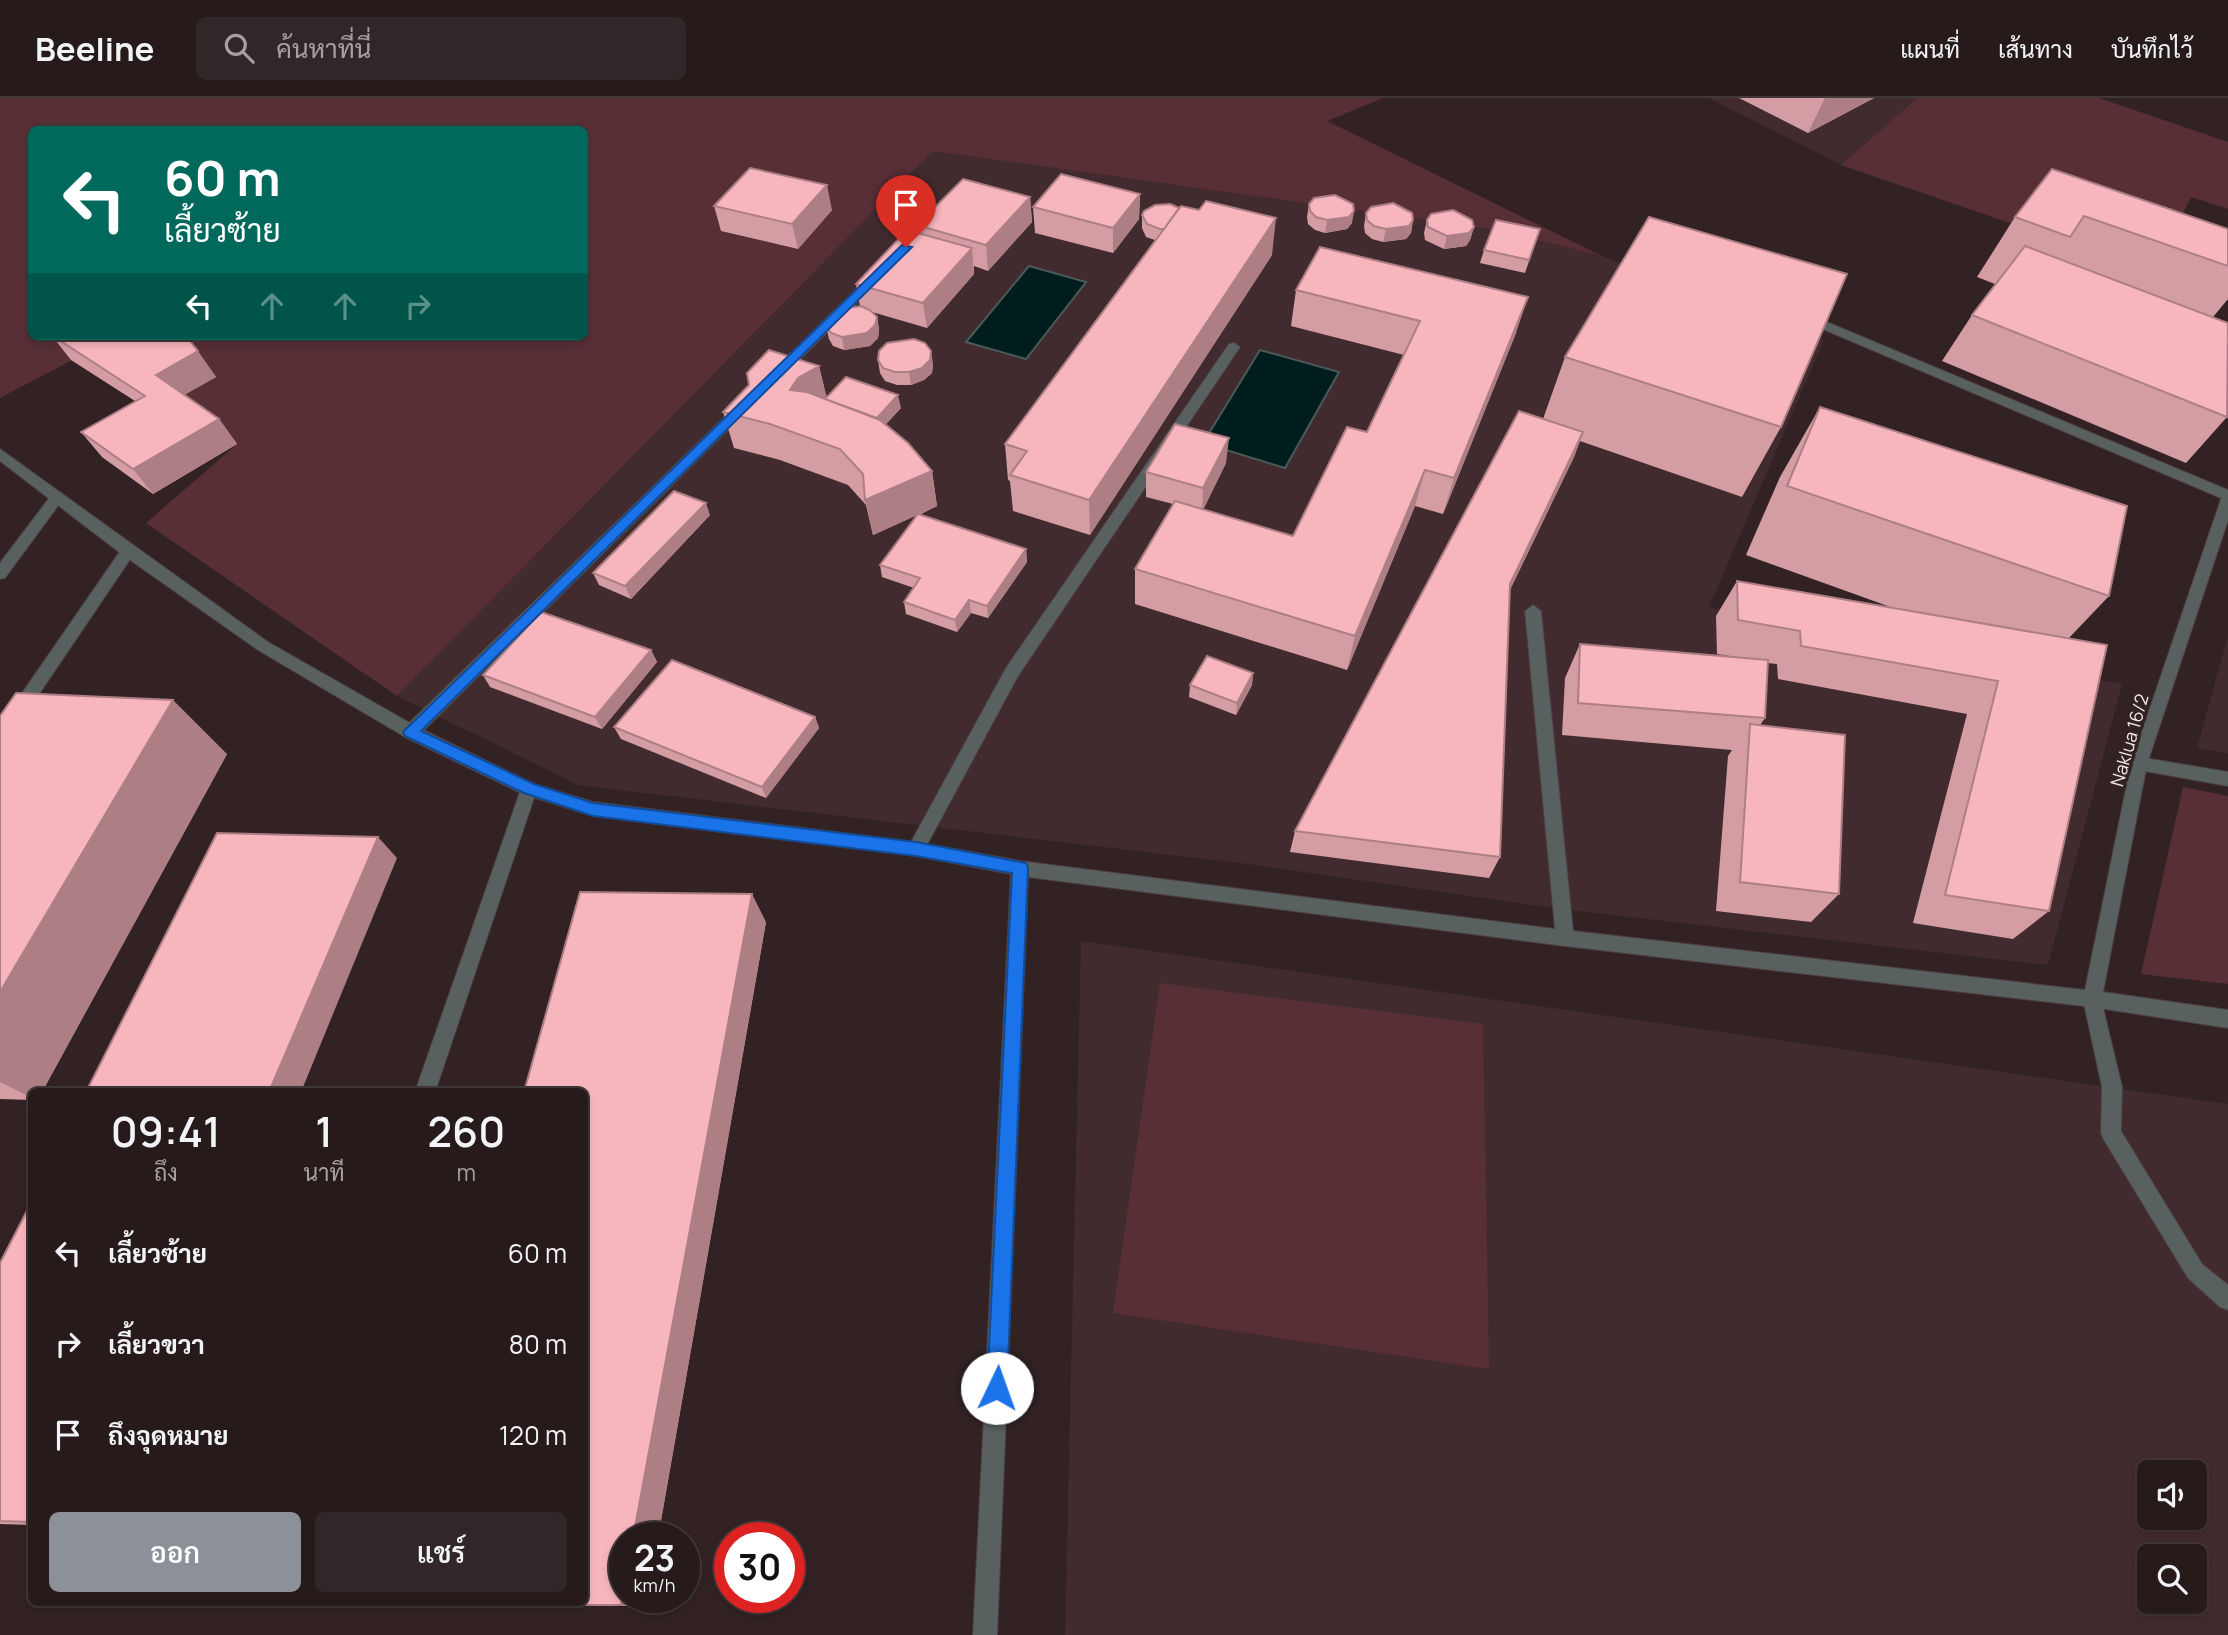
<!DOCTYPE html>
<html lang="th">
<meta charset="utf-8">
<style>
body{margin:0;font-family:Manrope,Sarabun,sans-serif;background:#322728;color:#f1f3f6;height:100vh;display:flex;flex-direction:column;font-size:26px;white-space:nowrap}
*{box-sizing:border-box;margin:0}
p{font-size:23px;color:#a4a1a3}
.icon{flex:none;width:38px;height:38px;fill:none;stroke:currentColor;stroke-width:2;stroke-linecap:round;stroke-linejoin:round}
.map{position:relative;flex:1;overflow:hidden}
.panel{position:absolute;left:28px;top:990px;width:560px;height:518px;display:flex;flex-direction:column;background:#261a1b;border-radius:10px;box-shadow:0 4px 10px #0003,0 0 0 2px #42383a}
.panel>*{flex:none}
.guide{position:absolute;left:28px;top:28px;width:560px;height:214px;border-radius:10px;box-shadow:0 4px 10px #0003,0 0 0 2px #42383a;background:#00695c;color:#fff;overflow:hidden}
.fabs{position:absolute;left:2137px;top:1362px;display:grid;gap:14px}
.fabs a{display:grid;place-items:center;width:70px;height:70px;border-radius:10px;background:#261a1b;box-shadow:0 4px 10px #0003,0 0 0 2px #42383a;font-size:35px}
.speed{position:absolute;left:609px;top:1424px;display:flex;gap:14px;font-size:35px;font-weight:700;text-align:center}
.speed>*{display:grid;place-content:center;width:91px;height:91px;border-radius:50%;background:#261a1b;box-shadow:0 4px 10px #0003,0 0 0 2px #42383a;line-height:1}
.speed small{font-size:18px;font-weight:400}
.speed .limit{border:10px solid #d22;background:#fff;color:#111}
.pin{position:absolute;display:grid;place-items:center;width:60px;height:60px;color:#fff;margin:-72px -30px;border-radius:50% 50% 50% 0;rotate:-45deg;box-shadow:0 0 7px #0007}
.pin .icon{rotate:45deg}
.me{position:absolute;width:77px;margin:-38px;rotate:3deg;stroke-linejoin:round;filter:drop-shadow(0 0 5px #0008)}
.turn{display:flex;align-items:center;gap:24px;height:147px;padding:0 21px;font-size:32px}
.turn .icon{width:91px;height:91px;stroke-width:2.5}
.turn b{display:block;font-size:49px;line-height:60px}
.lanes{display:flex;align-items:center;height:66px;padding:0 21px;background:#0003;justify-content:center;gap:35px;direction:ltr}
.lanes .off{opacity:.35}
.eta{display:flex;justify-content:space-evenly;align-items:center;height:119px;text-align:center}
.eta b{font-size:42px;font-weight:600;line-height:49px}
.button{display:flex;gap:14px;margin-top:auto;padding:14px 21px}
.button a{flex:1;height:80px;border-radius:10px;background:#8c9099;color:#fff;font-size:28px;font-weight:600;line-height:80px;text-align:center}
.button a+a{background:#322728;color:#f1f3f6}
ul{padding:0;list-style:none}
li{display:flex;align-items:center;gap:21px;height:91px;padding:0 21px}
li div{flex:1}
li b{display:block;font-size:26px}
li em{font-style:normal}
header{display:flex;align-items:center;gap:42px;box-sizing:border-box;height:98px;padding:0 35px;background:#261a1b;border-bottom:2px solid #42383a}
header strong{font-size:33px}
nav{display:flex;gap:38px;margin-inline-start:auto;font-size:24px}
.search{width:490px;height:63px;background:#322728;display:flex;align-items:center;gap:18px;box-sizing:border-box;padding:0 24px;border-radius:10px;color:#a4a1a3;font-size:26px}
.map>svg:first-child{display:block}
.built{fill:#422b2e;fill-rule:evenodd}
.green{fill:#592f36}
.water{fill:#001d1d;stroke:#495a5a;stroke-width:2}
.lines{fill:none;stroke-linecap:round;stroke-linejoin:round}
.service-casing{stroke:#4d3e40;stroke-width:2}
.minor-casing{stroke:#4d3e40;stroke-width:2}
.service{fill:#586160;fill-rule:evenodd}
.minor{fill:#586160;fill-rule:evenodd}
.wall{fill:#d49da3}
.shaded-wall{fill:#ad7f85}
.building{fill:#f7b6be;stroke:#ad7f85;stroke-width:2}
.route{fill:#1a73e8;stroke:#114b97;stroke-width:2}
.labels{text-anchor:middle;dominant-baseline:central;stroke-width:7;stroke-linejoin:round;paint-order:stroke}
.street-label{font-size:18px;fill:#f3e8e9;stroke:#322224}
</style>
<header>
<strong>Beeline</strong>
<div class="search"><svg class="icon" aria-label="search" viewBox="0 0 24 24"><circle cx="10" cy="10" r="6"/><path d="M15 15l6 6"/></svg>ค้นหาที่นี่</div>
<nav><a>แผนที่</a><a>เส้นทาง</a><a>บันทึกไว้</a></nav>
</header>
<div class="map">
<svg width="2228" height="1537" viewBox="0 0 2228 1537">
<rect width="100%" height="100%" fill="#322224"/>
<path class="built" d="M 1709,0 L 1917,0 L 1841,67 Z
M 933,53 L 1498,132 L 1602,158 L 1824,242 L 1709,509 L 2122,586 L 2048,867 L 1561,811 L 1248,766 L 578,687 L 397,598 Z
M 2228,538 L 2228,655 L 2197,650 Z
M 1081,843 L 2228,1006 L 2228,1537 L 1065,1537 ZM 2149,1374 L 2194,1374 L 2194,1419 L 2149,1419 ZM 2149,1458 L 2194,1458 L 2194,1503 L 2149,1503 Z"/>
<path class="green" d="M 0,0 L 1383,0 L 1327,23 L 1602,158 L 1498,132 L 933,53 L 397,598 L 146,425 L 237,346 L 175,302 L 184,238 L 584,238 L 584,32 L 32,32 L 32,238 L 118,238 L 0,300 Z
M 1917,0 L 2099,0 L 2228,44 L 2228,111 L 2191,99 L 2176,129 L 2228,200 L 1841,67 Z
M 2183,689 L 2228,698 L 2228,886 L 2141,876 Z
M 1160,885 L 1483,926 L 1489,1271 L 1113,1215 Z"/>
<path class="water" d="M 1029,168 L 1086,184 L 1026,261 L 966,244 Z
M 1260,252 L 1339,274 L 1285,370 L 1203,345 Z"/>
<g class="lines">
<g class="service-casing">
<path id="service" d="M 874,177 L 880,181 L 878,184 L 781,280 L 771,280 L 771,274 L 870,178 Z
M 1803,214 L 2228,392 L 2228,403 L 1799,221 L 1797,218 Z
M 1234,245 L 1240,249 L 1018,578 L 922,756 L 916,758 L 910,756 L 907,751 L 910,746 L 1006,570 L 1229,246 Z
M 743,305 L 748,306 L 748,312 L 417,639 L 405,639 L 403,634 L 405,629 L 738,306 Z
M 58,393 L 65,398 L 63,401 L 5,480 L 0,481 L 0,465 L 53,395 Z
M 128,448 L 135,453 L 133,457 L 6,645 L 0,646 L 0,627 L 123,449 Z
M 2139,659 L 2228,674 L 2228,688 L 2133,671 L 2131,666 L 2133,661 Z
M 529,684 L 535,686 L 537,691 L 435,994 L 415,994 L 521,691 L 523,686 Z
M 2092,893 L 2099,895 L 2101,901 L 2122,989 L 2121,1033 L 2202,1166 L 2228,1187 L 2228,1212 L 2220,1209 L 2188,1180 L 2104,1042 L 2101,1035 L 2102,989 L 2083,901 L 2085,895 Z"/>
</g>
<g class="minor-casing">
<path id="minor" d="M 0,351 L 268,544 L 417,629 L 534,686 L 593,704 L 916,744 L 1020,763 L 1555,831 L 1525,513 L 1533,507 L 1541,513 L 1573,833 L 2085,892 L 2131,666 L 2221,401 L 2228,396 L 2228,422 L 2147,666 L 2103,894 L 2228,912 L 2228,930 L 2092,909 L 1565,848 L 1028,779 L 997,1537 L 973,1537 L 1011,776 L 916,758 L 593,718 L 523,696 L 405,639 L 258,552 L 123,457 L 0,363 Z"/>
</g>
<use href="#service" class="service"/>
<use href="#minor" class="minor"/>
</g>
<path class="wall" d="M 1739,0 L 1874,0 L 1808,35 Z
M 2052,71 L 2228,131 L 2228,201 L 2213,219 L 2227,319 L 2186,365 L 1942,263 L 1972,217 L 1995,186 L 1977,179 L 2015,119 Z
M 1140,96 L 1139,121 L 1113,155 L 1035,135 L 1033,109 Z
M 1030,99 L 1032,124 L 988,173 L 974,168 L 974,176 L 927,230 L 872,214 L 877,219 L 879,232 L 878,240 L 870,248 L 844,252 L 833,248 L 829,241 L 826,228 L 860,208 L 856,186 L 918,135 L 917,127 Z
M 1309,106 L 1352,125 L 1347,131 L 1325,135 L 1315,132 L 1308,126 L 1307,119 Z
M 714,108 L 832,112 L 798,151 L 721,133 Z
M 1366,115 L 1413,122 L 1411,135 L 1406,141 L 1383,144 L 1372,141 L 1365,135 L 1364,128 Z
M 1142,117 L 1272,157 L 1090,437 L 1013,413 L 1010,383 L 1008,382 L 1005,346 L 1155,142 L 1146,139 L 1142,130 Z
M 1427,122 L 1474,129 L 1470,142 L 1466,148 L 1444,151 L 1425,142 L 1424,135 Z
M 1540,131 L 1525,175 L 1480,165 L 1484,152 Z
M 1296,192 L 1516,235 L 1443,416 L 1415,408 L 1347,572 L 1135,506 L 1135,471 L 1173,406 L 1146,399 L 1146,374 L 1226,365 L 1203,412 L 1293,438 L 1367,334 L 1404,257 L 1291,228 Z
M 52,238 L 186,238 L 216,279 L 184,297 L 219,321 L 237,346 L 153,396 L 102,359 L 81,334 L 135,303 L 71,262 Z
M 1565,259 L 1781,329 L 1742,399 L 1580,343 L 1574,359 L 1510,492 L 1500,759 L 1489,780 L 1290,754 L 1295,733 L 1543,321 Z
M 878,262 L 933,266 L 932,275 L 924,282 L 911,287 L 897,287 L 885,283 L 880,275 Z
M 819,268 L 826,299 L 901,310 L 886,326 L 932,373 L 937,408 L 919,417 L 1026,451 L 1027,464 L 988,520 L 971,515 L 957,534 L 906,516 L 904,504 L 914,490 L 882,479 L 880,467 L 917,417 L 873,437 L 866,407 L 848,387 L 780,362 L 734,350 L 723,314 Z
M 1820,309 L 2109,498 L 2068,541 L 2049,813 L 2013,841 L 1913,825 L 1967,616 L 1778,581 L 1777,566 L 1768,565 L 1765,620 L 1760,627 L 1839,796 L 1811,824 L 1716,813 L 1728,658 L 1732,652 L 1562,637 L 1565,580 L 1580,546 L 1742,560 L 1717,556 L 1716,518 L 1737,483 L 1896,511 L 1746,457 L 1780,379 Z
M 710,417 L 631,501 L 599,487 L 593,475 Z
M 651,552 L 657,564 L 602,631 L 490,589 L 483,577 Z
M 1253,575 L 1252,587 L 1236,617 L 1189,599 L 1190,587 Z
M 0,618 L 227,656 L 42,994 L 32,994 L 32,1002 L 0,1001 Z
M 815,619 L 819,630 L 766,700 L 621,641 L 614,629 Z
M 766,824 L 646,1508 L 420,1507 L 383,1506 Z
M 32,1103 L 32,1427 L 0,1426 L 0,1165 Z"/>
<path class="shaded-wall" d="M 1825,0 L 1874,0 L 1808,35 Z
M 827,87 L 832,112 L 798,151 L 792,126 Z
M 1140,96 L 1139,121 L 1113,155 L 1113,130 Z
M 1030,99 L 1032,124 L 988,173 L 986,147 Z
M 1354,113 L 1352,125 L 1347,131 L 1325,135 L 1327,122 Z
M 1276,120 L 1272,157 L 1090,437 L 1089,402 Z
M 1413,122 L 1411,135 L 1406,141 L 1383,144 L 1386,131 Z
M 1474,129 L 1470,142 L 1466,148 L 1444,151 L 1447,138 Z
M 972,150 L 974,176 L 927,230 L 923,205 Z
M 1528,199 L 1516,235 L 1443,416 L 1454,380 Z
M 877,219 L 879,232 L 878,240 L 870,248 L 844,252 L 842,239 Z
M 198,253 L 216,279 L 175,302 L 156,277 Z
M 931,253 L 933,266 L 932,275 L 924,282 L 911,287 L 909,274 Z
M 819,268 L 828,304 L 790,292 L 798,280 Z
M 898,297 L 901,310 L 877,336 L 874,323 Z
M 219,321 L 237,346 L 153,396 L 133,371 Z
M 1583,334 L 1574,359 L 1501,510 L 1510,486 Z
M 1229,340 L 1226,365 L 1202,414 L 1203,390 Z
M 1425,372 L 1415,408 L 1347,572 L 1355,538 Z
M 932,373 L 937,408 L 873,437 L 865,402 Z
M 706,405 L 710,417 L 631,501 L 625,488 Z
M 1026,451 L 1027,464 L 988,520 L 987,508 Z
M 969,502 L 971,515 L 957,534 L 955,522 Z
M 651,552 L 657,564 L 602,631 L 595,619 Z
M 1253,575 L 1252,587 L 1236,617 L 1237,605 Z
M 173,602 L 227,656 L 42,994 L 32,994 L 32,1000 L 0,984 L 0,894 Z
M 815,619 L 819,630 L 766,700 L 762,689 Z
M 378,739 L 397,760 L 301,994 L 269,994 Z
M 752,796 L 766,824 L 658,1440 L 633,1440 Z
M 625,1484 L 625,1500 L 648,1500 L 646,1508 L 621,1507 Z"/>
<path class="building" d="M 750,70 L 827,87 L 792,126 L 714,108 Z
M 2052,71 L 2228,131 L 2228,168 L 2084,118 L 2070,139 L 2015,119 Z
M 1061,76 L 1140,96 L 1113,130 L 1033,109 Z
M 963,81 L 1030,99 L 986,147 L 917,127 Z
M 1335,97 L 1353,106 L 1354,113 L 1349,119 L 1327,122 L 1316,119 L 1310,113 L 1309,106 L 1314,100 Z
M 1206,103 L 1276,120 L 1089,402 L 1010,377 L 1027,353 L 1005,346 L 1181,108 L 1199,112 Z
M 1393,105 L 1412,115 L 1413,122 L 1409,128 L 1386,131 L 1374,128 L 1367,122 L 1366,115 L 1371,109 Z
M 1170,106 L 1179,110 L 1164,131 L 1160,131 L 1147,126 L 1142,117 L 1144,113 L 1155,107 Z
M 1453,112 L 1472,122 L 1474,129 L 1469,135 L 1447,138 L 1428,129 L 1427,122 L 1431,116 Z
M 1649,119 L 1847,176 L 1781,329 L 1565,259 Z
M 1496,122 L 1540,131 L 1529,162 L 1484,152 Z
M 907,132 L 972,150 L 923,205 L 856,186 Z
M 2025,148 L 2228,225 L 2227,319 L 1972,217 Z
M 1320,149 L 1528,199 L 1454,380 L 1425,372 L 1355,538 L 1135,471 L 1175,403 L 1293,438 L 1347,329 L 1367,334 L 1420,223 L 1296,192 Z
M 861,208 L 871,213 L 877,219 L 875,227 L 867,235 L 842,239 L 831,235 L 826,228 L 828,219 L 836,212 Z
M 53,238 L 186,238 L 198,253 L 156,277 L 219,321 L 133,371 L 81,334 L 145,298 Z
M 914,241 L 925,245 L 931,253 L 930,262 L 922,270 L 909,274 L 895,274 L 883,270 L 878,262 L 879,253 L 887,245 Z
M 769,252 L 819,268 L 798,280 L 790,292 L 807,294 L 880,322 L 908,345 L 932,373 L 865,402 L 863,376 L 840,351 L 770,326 L 723,314 L 749,287 L 747,275 Z
M 846,279 L 898,297 L 877,320 L 825,301 Z
M 1820,309 L 2127,408 L 2109,498 L 1787,388 Z
M 1519,313 L 1583,334 L 1510,486 L 1500,759 L 1295,733 Z
M 1175,326 L 1229,340 L 1203,390 L 1146,374 Z
M 674,393 L 706,405 L 625,488 L 593,475 Z
M 918,416 L 1026,451 L 987,508 L 969,502 L 955,522 L 904,504 L 920,480 L 880,467 Z
M 1737,483 L 2107,547 L 2049,813 L 1945,797 L 1998,583 L 1801,548 L 1800,533 L 1738,522 Z
M 541,514 L 651,552 L 595,619 L 483,577 Z
M 1580,546 L 1768,562 L 1765,620 L 1578,605 Z
M 1207,558 L 1253,575 L 1237,605 L 1190,587 Z
M 672,562 L 815,619 L 762,689 L 614,629 Z
M 16,595 L 173,602 L 0,894 L 0,618 Z
M 1750,626 L 1845,637 L 1839,796 L 1740,784 Z
M 217,735 L 378,739 L 269,994 L 86,994 Z
M 580,794 L 752,796 L 633,1440 L 625,1440 L 625,1484 L 621,1507 L 383,1506 L 584,1505 L 584,994 L 524,994 Z
M 32,1103 L 32,1424 L 0,1423 L 0,1165 Z"/>
<path class="route" d="M 902,147 L 912,149 L 421,633 L 534,686 L 593,705 L 916,744 L 1026,765 L 1028,770 L 1007,1290 L 1004,1297 L 997,1300 L 990,1297 L 987,1290 L 1012,775 L 916,758 L 593,718 L 524,695 L 405,638 L 403,634 Z"/>
<g class="labels">
<g class="street-label">
<text transform="translate(2129 642) rotate(-74)">Naklua 16/2</text>
</g>
</g>
</svg>
<div class="fabs">
<a><svg class="icon" aria-label="sound" viewBox="0 0 24 24"><path d="M4 9h4l5-4v14l-5-4H4zM17 9q2 3 0 6"/></svg></a>
<a><svg class="icon" aria-label="search" viewBox="0 0 24 24"><circle cx="10" cy="10" r="6"/><path d="M15 15l6 6"/></svg></a>
</div>
<div class="speed"><div>23<small>km/h</small></div><div class="limit">30</div></div>
<div class="pin" style="left:906px;top:149px;background:#d93025"><svg class="icon" aria-label="arrive" viewBox="0 0 24 24"><path d="M6 21V4h12l-3 4 3 4H6"/></svg></div>
<svg class="me" style="left:997px;top:1290px" viewBox="-20 -20 40 40"><circle r="19" fill="#fff"/><path d="M0-13L10 11 0 6-10 11z" fill="#1a73e8"/></svg>
<div class="guide">
<div class="turn"><svg class="icon" aria-label="left" viewBox="0 0 24 24"><path d="M17 20v-9H6M10 6l-5 5 5 5"/></svg><div><b>60 m</b>เลี้ยวซ้าย</div></div>
<div class="lanes"><svg class="icon" aria-label="left" viewBox="0 0 24 24"><path d="M17 20v-9H6M10 6l-5 5 5 5"/></svg><svg class="icon off" aria-label="ahead" viewBox="0 0 24 24"><path d="M12 20V5M6 11l6-6 6 6"/></svg><svg class="icon off" aria-label="ahead" viewBox="0 0 24 24"><path d="M12 20V5M6 11l6-6 6 6"/></svg><svg class="icon off" aria-label="right" viewBox="0 0 24 24"><path d="M7 20v-9h11M14 6l5 5-5 5"/></svg></div>
</div>
<section class="panel">
<div class="eta">
<div><b>09:41</b><p>ถึง</p></div>
<div><b>1</b><p>นาที</p></div>
<div><b>260</b><p>m</p></div>
</div>
<ul>
<li><svg class="icon" aria-label="left" viewBox="0 0 24 24"><path d="M17 20v-9H6M10 6l-5 5 5 5"/></svg><div><b>เลี้ยวซ้าย</b></div><em>60 m</em></li>
<li><svg class="icon" aria-label="right" viewBox="0 0 24 24"><path d="M7 20v-9h11M14 6l5 5-5 5"/></svg><div><b>เลี้ยวขวา</b></div><em>80 m</em></li>
<li><svg class="icon" aria-label="arrive" viewBox="0 0 24 24"><path d="M6 21V4h12l-3 4 3 4H6"/></svg><div><b>ถึงจุดหมาย</b></div><em>120 m</em></li>
</ul>
<div class="button"><a>ออก</a><a>แชร์</a></div>
</section>
</div>
